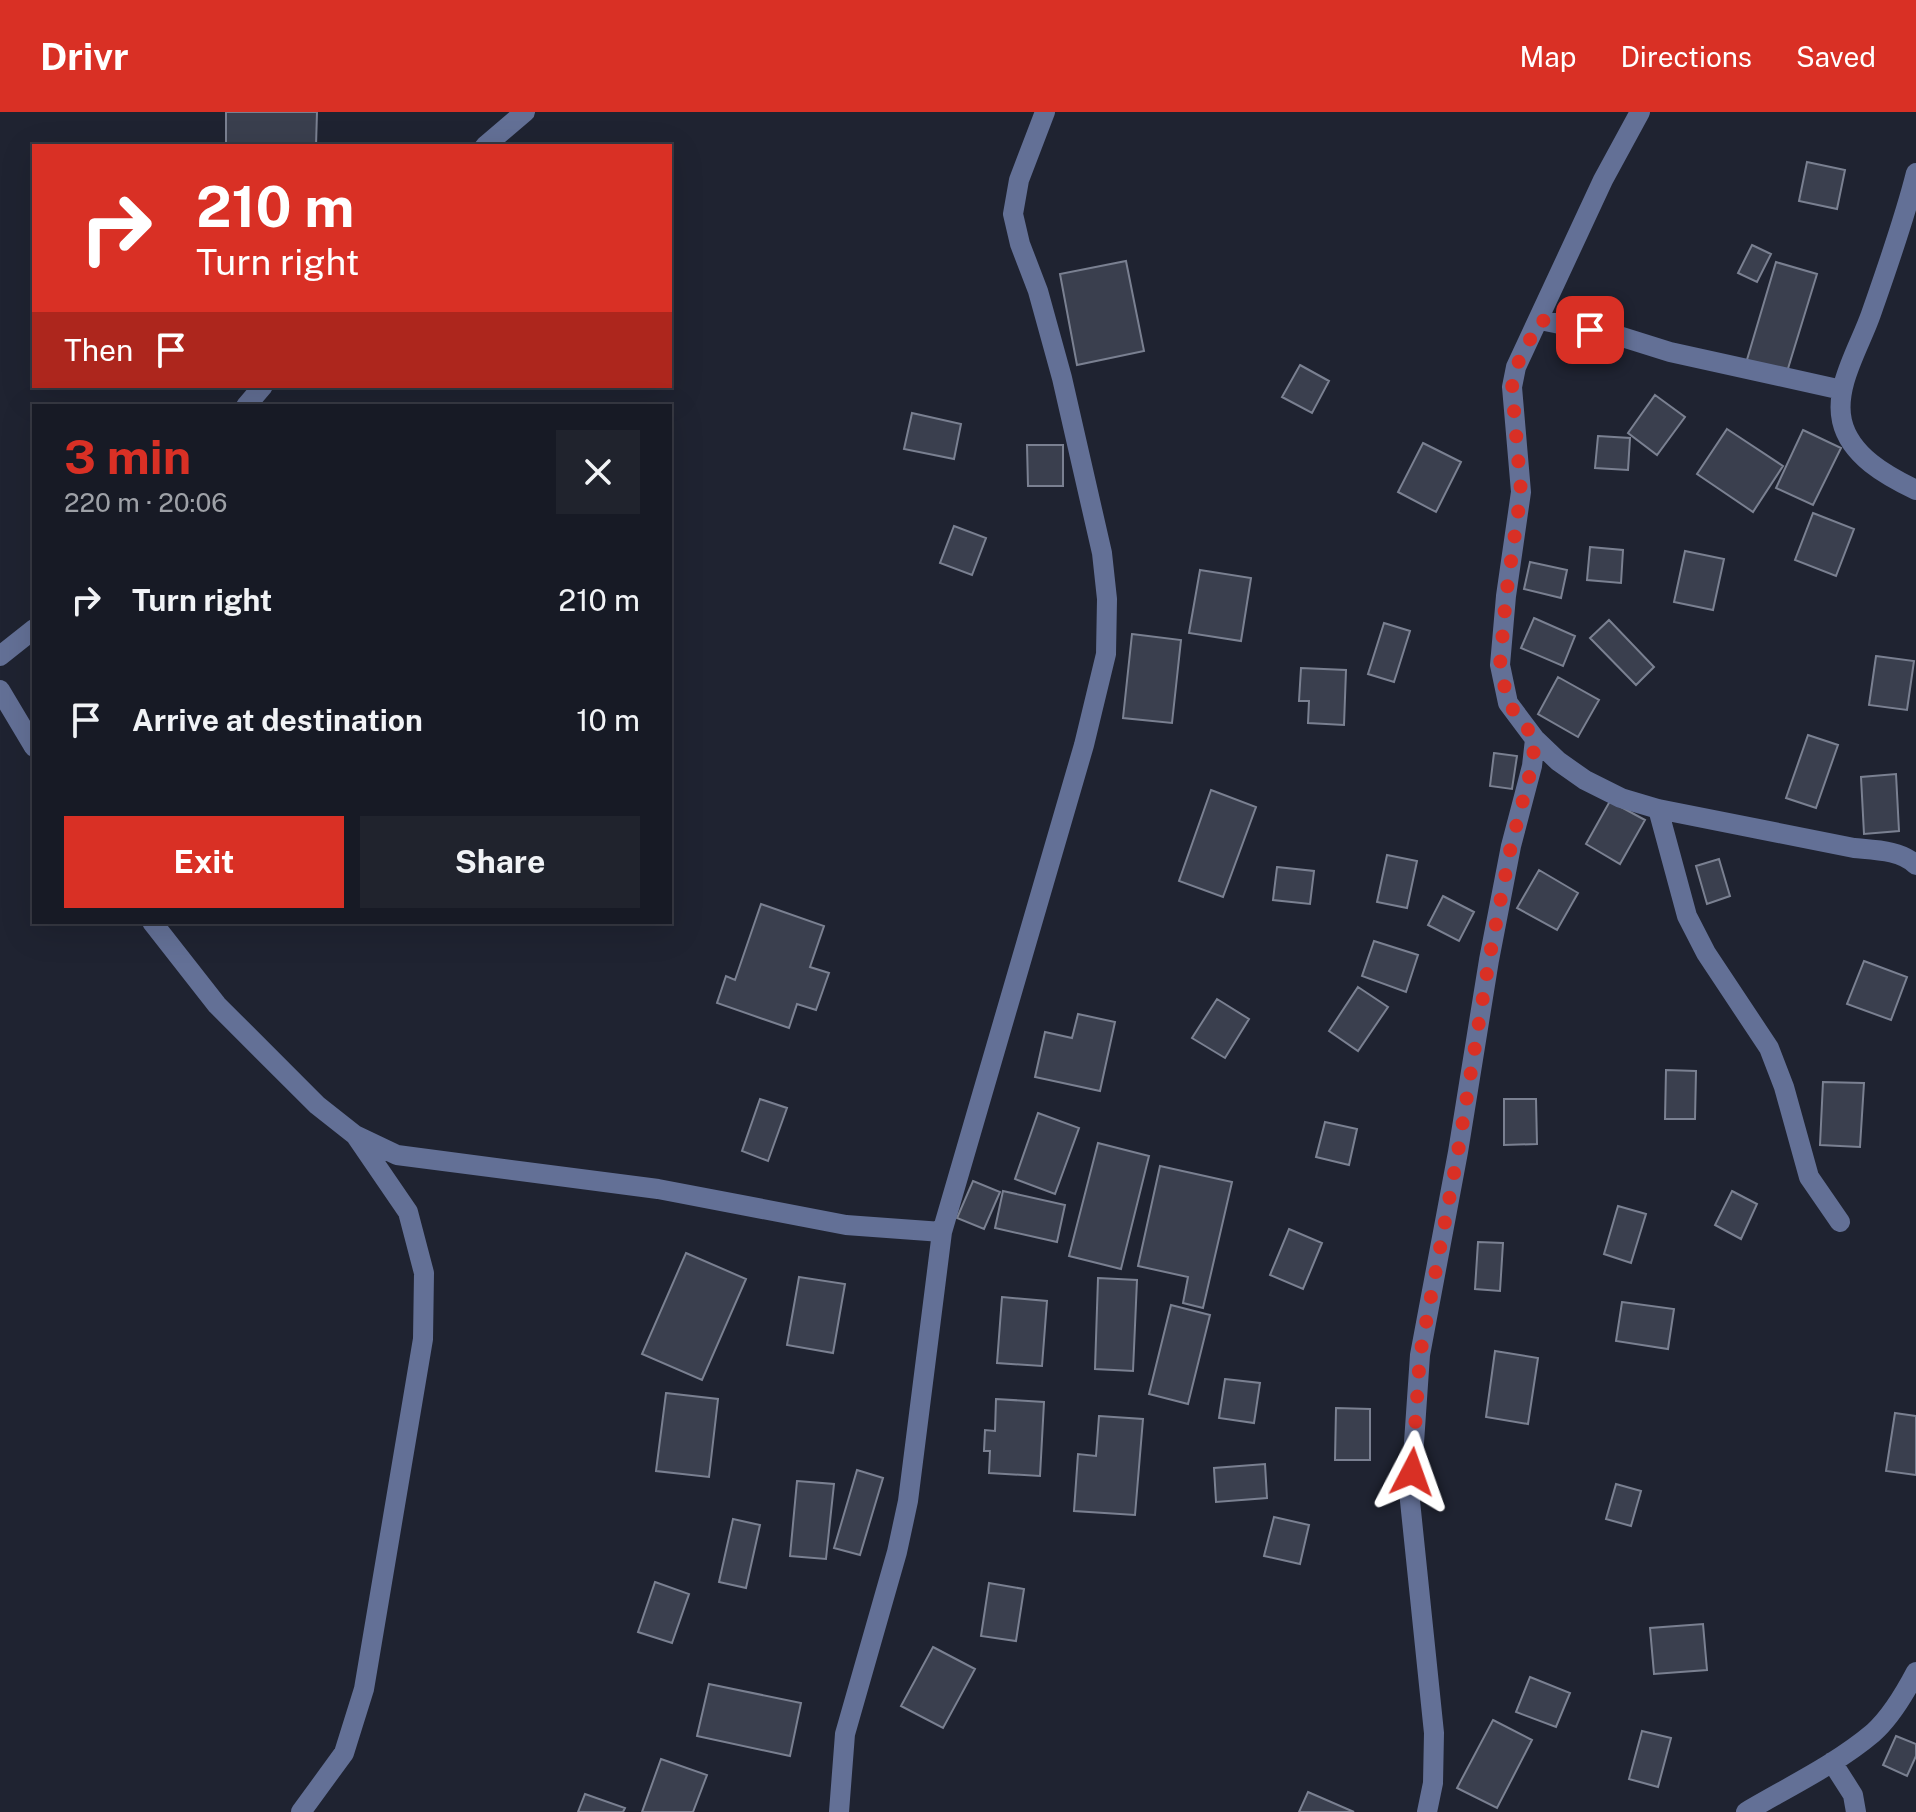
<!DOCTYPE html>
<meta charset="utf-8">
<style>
body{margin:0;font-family:"Public Sans",sans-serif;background:#20232d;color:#f1f3f6;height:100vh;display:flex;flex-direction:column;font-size:30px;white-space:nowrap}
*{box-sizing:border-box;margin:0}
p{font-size:26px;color:#9ea1a7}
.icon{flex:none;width:44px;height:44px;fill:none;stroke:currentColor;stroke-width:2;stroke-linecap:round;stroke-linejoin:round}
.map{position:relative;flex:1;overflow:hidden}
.panel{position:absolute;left:32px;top:292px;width:640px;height:520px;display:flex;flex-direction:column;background:#171a25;border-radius:0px;box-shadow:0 8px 32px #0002,0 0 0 2px #363842}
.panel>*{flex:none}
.hud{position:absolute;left:32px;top:32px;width:640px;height:244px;border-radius:0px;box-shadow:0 8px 32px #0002,0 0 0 2px #363842;background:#d93025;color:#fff;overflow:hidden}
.pin{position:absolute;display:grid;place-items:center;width:68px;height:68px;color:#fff;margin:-34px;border-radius:16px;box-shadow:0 4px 12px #0006}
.me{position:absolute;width:88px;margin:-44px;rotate:4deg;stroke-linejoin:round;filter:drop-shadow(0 0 6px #0008)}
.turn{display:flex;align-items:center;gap:28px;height:168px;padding:0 32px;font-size:36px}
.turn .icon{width:104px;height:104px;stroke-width:2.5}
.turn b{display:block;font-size:56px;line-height:68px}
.then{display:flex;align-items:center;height:76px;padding:0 32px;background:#0003;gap:16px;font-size:30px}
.round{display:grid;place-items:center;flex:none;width:84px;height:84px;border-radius:0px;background:#20232d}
.summary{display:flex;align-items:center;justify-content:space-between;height:136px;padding:0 32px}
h1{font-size:48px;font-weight:700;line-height:60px;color:#d93025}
.button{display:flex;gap:16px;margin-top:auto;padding:16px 32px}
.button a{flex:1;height:92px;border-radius:0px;background:#d93025;color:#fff;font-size:32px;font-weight:700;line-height:92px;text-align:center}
.button a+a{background:#20232d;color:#f1f3f6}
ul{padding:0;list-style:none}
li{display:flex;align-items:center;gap:24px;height:120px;padding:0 32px}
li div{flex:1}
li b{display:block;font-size:30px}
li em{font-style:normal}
header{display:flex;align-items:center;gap:48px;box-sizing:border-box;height:112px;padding:0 40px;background:#d93025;color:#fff}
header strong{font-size:38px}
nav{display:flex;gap:44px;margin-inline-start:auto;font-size:28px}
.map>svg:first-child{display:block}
.building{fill:#3a3f4e;stroke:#7a8091;stroke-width:2}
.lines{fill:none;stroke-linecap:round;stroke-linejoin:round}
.minor{stroke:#637096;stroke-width:20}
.route{stroke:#d93025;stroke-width:14;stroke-dasharray:0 25.2}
</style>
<header>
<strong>Drivr</strong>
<nav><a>Map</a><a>Directions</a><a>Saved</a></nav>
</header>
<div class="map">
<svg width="1916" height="1700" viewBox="0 0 1916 1700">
<rect width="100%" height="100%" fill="#1f2331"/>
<path class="building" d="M 226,0 L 317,0 L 316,34 L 226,34 Z
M 1807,50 L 1845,58 L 1837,97 L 1799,89 Z
M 1752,133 L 1771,142 L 1757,170 L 1738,161 Z
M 1126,149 L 1144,239 L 1077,253 L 1060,162 Z
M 1776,150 L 1817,162 L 1786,263 L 1746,251 Z
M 1300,253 L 1329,269 L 1312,301 L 1282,285 Z
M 1655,283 L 1685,305 L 1657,343 L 1628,321 Z
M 912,301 L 961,312 L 954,347 L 904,337 Z
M 1727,317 L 1783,354 L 1753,400 L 1697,362 Z
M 1803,318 L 1841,336 L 1813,393 L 1776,376 Z
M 1598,324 L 1630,326 L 1628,358 L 1595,356 Z
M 1423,331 L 1461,350 L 1436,400 L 1398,380 Z
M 1027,333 L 1063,333 L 1063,374 L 1028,374 Z
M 1813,401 L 1854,417 L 1836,464 L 1795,448 Z
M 954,414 L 986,426 L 972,463 L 940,451 Z
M 1590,435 L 1623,438 L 1621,471 L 1587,468 Z
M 1685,439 L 1724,447 L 1713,498 L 1674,490 Z
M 1530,450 L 1567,458 L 1561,486 L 1524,477 Z
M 1200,458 L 1251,466 L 1241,529 L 1189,521 Z
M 1534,506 L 1575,524 L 1563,554 L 1521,536 Z
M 1609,508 L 1654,555 L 1636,573 L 1590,526 Z
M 1384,511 L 1410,519 L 1394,570 L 1368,562 Z
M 1132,522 L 1181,528 L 1172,611 L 1123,606 Z
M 1876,544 L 1914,549 L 1907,598 L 1869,593 Z
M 1301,556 L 1346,558 L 1344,613 L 1308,611 L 1309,589 L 1299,589 Z
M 1558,565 L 1599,588 L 1578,625 L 1538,602 Z
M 1808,623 L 1838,633 L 1816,696 L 1786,686 Z
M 1494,641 L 1517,644 L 1512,677 L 1490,674 Z
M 1896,662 L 1899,719 L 1864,722 L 1861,665 Z
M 1211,678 L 1256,695 L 1223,785 L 1179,769 Z
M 1610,689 L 1645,708 L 1620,752 L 1586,732 Z
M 1387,743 L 1417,749 L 1407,796 L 1377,790 Z
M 1719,747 L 1730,784 L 1707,792 L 1696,754 Z
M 1277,755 L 1314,759 L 1310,792 L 1273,788 Z
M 1539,758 L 1578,781 L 1557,818 L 1517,796 Z
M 1443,784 L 1474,800 L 1459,829 L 1428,813 Z
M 761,792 L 824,814 L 810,855 L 829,861 L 816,898 L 797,892 L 789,916 L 717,891 L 726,864 L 735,868 Z
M 1374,829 L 1418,843 L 1406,880 L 1362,864 Z
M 1864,849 L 1907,865 L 1891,908 L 1847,892 Z
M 1358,875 L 1388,895 L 1358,939 L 1329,919 Z
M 1217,887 L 1249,907 L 1225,946 L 1192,926 Z
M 1078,902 L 1115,910 L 1100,979 L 1035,965 L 1045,920 L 1072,926 Z
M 1666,958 L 1696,959 L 1695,1007 L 1665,1007 Z
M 1823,970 L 1864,971 L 1860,1035 L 1820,1033 Z
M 760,987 L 787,996 L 768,1049 L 742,1039 Z
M 1504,987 L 1536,987 L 1537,1032 L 1504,1033 Z
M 1038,1001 L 1079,1016 L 1055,1082 L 1015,1067 Z
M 1325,1010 L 1357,1017 L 1349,1053 L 1316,1045 Z
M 1098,1031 L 1149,1044 L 1121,1157 L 1069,1144 Z
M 1160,1054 L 1232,1070 L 1203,1196 L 1183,1191 L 1188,1165 L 1138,1154 Z
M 973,1069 L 1000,1080 L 984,1117 L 957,1106 Z
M 1003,1079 L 1065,1093 L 1057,1130 L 995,1116 Z
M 1732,1079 L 1757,1092 L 1741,1127 L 1715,1113 Z
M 1618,1094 L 1646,1102 L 1631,1151 L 1604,1142 Z
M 1289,1117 L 1322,1131 L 1303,1177 L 1270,1163 Z
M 1478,1130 L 1503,1131 L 1500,1179 L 1475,1177 Z
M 686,1141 L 746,1167 L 702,1268 L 642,1242 Z
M 799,1165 L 845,1172 L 833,1241 L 787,1233 Z
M 1098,1166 L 1137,1168 L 1133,1259 L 1095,1257 Z
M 1002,1185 L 1047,1189 L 1042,1254 L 997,1251 Z
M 1622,1190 L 1674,1197 L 1668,1237 L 1616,1229 Z
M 1171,1193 L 1210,1203 L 1188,1292 L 1149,1282 Z
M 1495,1239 L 1538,1246 L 1528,1312 L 1486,1305 Z
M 1225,1267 L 1260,1271 L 1254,1311 L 1219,1306 Z
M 666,1281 L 718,1287 L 709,1365 L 656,1359 Z
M 996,1287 L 1044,1290 L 1040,1364 L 989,1361 L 990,1339 L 984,1339 L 985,1318 L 995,1319 Z
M 1336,1296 L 1370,1297 L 1370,1348 L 1335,1348 Z
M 1895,1301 L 1916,1304 L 1916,1363 L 1886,1359 Z
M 1099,1304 L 1143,1307 L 1135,1403 L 1074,1399 L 1078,1342 L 1096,1344 Z
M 1265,1352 L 1267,1386 L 1216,1390 L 1214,1356 Z
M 857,1358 L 883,1366 L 860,1443 L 834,1436 Z
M 797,1369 L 834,1372 L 826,1447 L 790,1444 Z
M 1616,1372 L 1641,1379 L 1631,1414 L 1606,1407 Z
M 1274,1405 L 1309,1413 L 1300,1452 L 1264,1444 Z
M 733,1407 L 760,1413 L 746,1476 L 719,1470 Z
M 655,1470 L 689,1482 L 672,1531 L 638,1520 Z
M 989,1471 L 1024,1477 L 1016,1529 L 981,1524 Z
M 1703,1512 L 1707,1558 L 1654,1562 L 1650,1516 Z
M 933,1535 L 975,1557 L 943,1616 L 901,1594 Z
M 1530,1565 L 1570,1581 L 1556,1615 L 1516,1600 Z
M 709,1572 L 801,1591 L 790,1644 L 697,1624 Z
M 1493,1608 L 1532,1628 L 1497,1696 L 1457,1676 Z
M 1642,1619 L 1671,1626 L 1658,1675 L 1629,1667 Z
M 1896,1624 L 1916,1632 L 1916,1644 L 1907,1664 L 1883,1653 Z
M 661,1647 L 707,1663 L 693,1700 L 642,1700 Z
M 1308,1680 L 1354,1700 L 1299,1700 Z
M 585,1682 L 625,1696 L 623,1700 L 578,1700 Z"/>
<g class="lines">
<path class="minor" d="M 1640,0 L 1603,68 L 1516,255 L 1512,275 L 1521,380 L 1506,484 L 1500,553 L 1508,591 L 1535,627 L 1558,649 L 1585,668 L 1621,686 L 1658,697 L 1854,736 C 1874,738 1901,738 1916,753
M 485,34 L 525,0
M 1916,61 C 1904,109 1887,156 1871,202 C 1860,234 1834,274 1842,309 C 1850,344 1887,364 1916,378
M 1540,208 L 1619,224 L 1670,240 L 1842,278
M 246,294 L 263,274
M 0,544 L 34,517
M 0,578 L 34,635
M 1658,697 L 1687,804 L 1706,841 L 1769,936 L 1784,975 L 1809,1065 L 1840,1110
M 152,810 L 217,893 L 317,993 L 355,1023 L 397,1043 L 658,1077 L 846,1113 L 942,1120
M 1832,1650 L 1853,1683 L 1856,1700
M 301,1700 L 344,1641 L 364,1577 L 423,1227 L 424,1161 L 408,1100 L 356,1024
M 839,1700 L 845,1622 L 897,1440 L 908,1389 L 942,1120 L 1084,633 L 1106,542 L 1107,487 L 1102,441 L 1062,266 L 1038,179 L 1020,132 L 1013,102 L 1019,68 L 1045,0
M 1427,1700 L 1433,1671 L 1434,1621 L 1410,1389 L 1420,1243 L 1458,1040 L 1489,848 L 1511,734 L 1532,654 L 1535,627
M 1746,1700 C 1788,1675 1835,1653 1873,1621 C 1891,1605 1905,1581 1916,1560"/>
</g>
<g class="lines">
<path class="route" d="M 1412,1360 L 1420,1243 L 1458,1040 L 1489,848 L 1511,734 L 1532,654 L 1535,627 L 1508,591 L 1500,553 L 1506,484 L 1521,380 L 1512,275 L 1516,255 L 1540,208 L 1590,218"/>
</g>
</svg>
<div class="pin" style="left:1590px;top:218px;background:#d93025"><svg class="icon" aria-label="arrive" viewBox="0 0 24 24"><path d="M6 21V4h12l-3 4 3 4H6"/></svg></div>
<svg class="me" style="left:1412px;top:1360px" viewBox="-20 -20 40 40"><path d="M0-17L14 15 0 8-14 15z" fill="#d93025" stroke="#fff" stroke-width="4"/></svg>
<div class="hud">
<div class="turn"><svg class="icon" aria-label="right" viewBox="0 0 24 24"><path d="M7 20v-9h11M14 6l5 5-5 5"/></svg><div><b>210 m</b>Turn right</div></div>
<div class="then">Then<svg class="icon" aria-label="arrive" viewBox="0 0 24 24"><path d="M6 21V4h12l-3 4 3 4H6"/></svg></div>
</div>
<section class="panel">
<div class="summary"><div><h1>3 min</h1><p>220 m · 20:06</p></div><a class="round"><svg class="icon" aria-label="close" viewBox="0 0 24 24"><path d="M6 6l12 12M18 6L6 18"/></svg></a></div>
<ul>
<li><svg class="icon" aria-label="right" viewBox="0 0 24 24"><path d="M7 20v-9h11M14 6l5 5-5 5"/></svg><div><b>Turn right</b></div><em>210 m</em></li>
<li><svg class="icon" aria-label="arrive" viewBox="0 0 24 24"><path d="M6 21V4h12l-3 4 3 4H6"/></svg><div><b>Arrive at destination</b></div><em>10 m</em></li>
</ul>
<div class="button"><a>Exit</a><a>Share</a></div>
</section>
</div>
